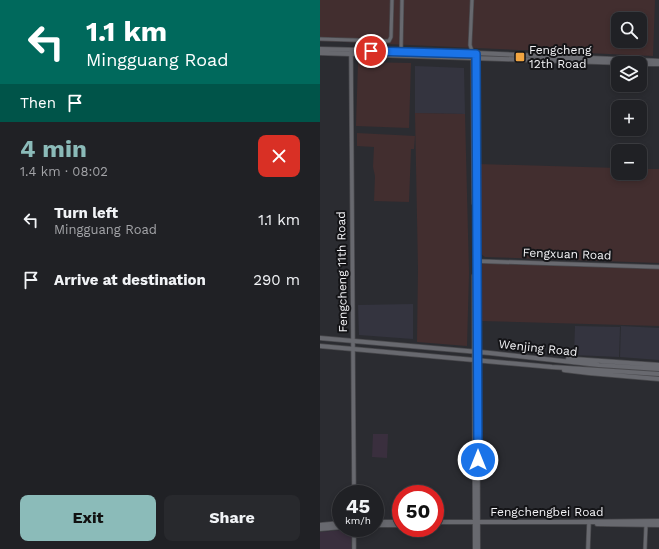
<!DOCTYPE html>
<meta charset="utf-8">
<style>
body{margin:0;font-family:"Work Sans",sans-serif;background:#28292d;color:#f1f3f6;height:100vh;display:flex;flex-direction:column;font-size:15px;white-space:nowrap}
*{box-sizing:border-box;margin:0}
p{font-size:13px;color:#a2a3a7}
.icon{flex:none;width:22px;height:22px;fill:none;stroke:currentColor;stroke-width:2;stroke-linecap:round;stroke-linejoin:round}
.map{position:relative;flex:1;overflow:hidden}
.details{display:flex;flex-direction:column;background:#202125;width:320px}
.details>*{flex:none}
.top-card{background:#00695c;color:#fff;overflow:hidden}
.fabs{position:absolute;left:291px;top:12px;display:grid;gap:8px}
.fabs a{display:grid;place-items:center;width:36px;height:36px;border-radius:8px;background:#202125;box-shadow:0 2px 6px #0003,0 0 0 1px #3d3e42;font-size:20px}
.speed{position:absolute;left:12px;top:485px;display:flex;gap:8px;font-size:20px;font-weight:700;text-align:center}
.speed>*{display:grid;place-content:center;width:52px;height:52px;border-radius:50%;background:#202125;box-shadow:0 2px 6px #0003,0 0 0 1px #3d3e42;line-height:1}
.speed small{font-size:10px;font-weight:400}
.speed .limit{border:6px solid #d22;background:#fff;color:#111}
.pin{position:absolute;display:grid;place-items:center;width:34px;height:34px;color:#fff;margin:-17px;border:2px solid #fff;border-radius:50%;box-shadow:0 1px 4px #0007}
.me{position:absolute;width:44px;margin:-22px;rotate:0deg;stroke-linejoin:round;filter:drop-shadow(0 0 3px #0008)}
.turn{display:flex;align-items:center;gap:14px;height:84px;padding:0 20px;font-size:18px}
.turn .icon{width:52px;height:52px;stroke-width:2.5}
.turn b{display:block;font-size:28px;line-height:34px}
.then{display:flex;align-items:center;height:38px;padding:0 20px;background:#0003;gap:8px;font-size:15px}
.round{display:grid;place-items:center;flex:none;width:42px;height:42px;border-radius:8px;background:#28292d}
.headline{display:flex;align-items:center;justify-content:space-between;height:68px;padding:0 20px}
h1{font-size:24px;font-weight:700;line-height:30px;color:#8bbbb9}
.cta{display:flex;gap:8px;margin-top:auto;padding:8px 20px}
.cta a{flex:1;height:46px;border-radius:8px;background:#8bbbb9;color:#111;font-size:16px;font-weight:700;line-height:46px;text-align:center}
.cta a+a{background:#28292d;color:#f1f3f6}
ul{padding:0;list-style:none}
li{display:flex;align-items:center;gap:12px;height:60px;padding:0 20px}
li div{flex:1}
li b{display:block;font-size:15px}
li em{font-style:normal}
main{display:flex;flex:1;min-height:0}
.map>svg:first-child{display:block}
.built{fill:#34343f}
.industrial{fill:#422e2f;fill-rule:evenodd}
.education{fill:#3a2f3e}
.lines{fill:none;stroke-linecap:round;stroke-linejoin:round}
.minor-casing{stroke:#4a4a4e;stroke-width:4.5}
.tertiary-casing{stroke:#4a4a4e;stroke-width:5}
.secondary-casing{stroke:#4a4a4e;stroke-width:5.5}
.minor{stroke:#68696f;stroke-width:3}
.tertiary{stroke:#68696f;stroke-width:3.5}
.secondary{stroke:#68696f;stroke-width:4}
.route-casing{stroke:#114b97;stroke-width:10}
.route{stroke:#1a73e8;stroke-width:7}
.poi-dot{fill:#f2a541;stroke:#141417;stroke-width:1.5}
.labels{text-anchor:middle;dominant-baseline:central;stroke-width:4;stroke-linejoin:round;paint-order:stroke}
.poi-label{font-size:12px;fill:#f3f3f6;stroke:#141417;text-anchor:start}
.street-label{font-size:12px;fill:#f3f3f6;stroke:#141417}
</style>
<main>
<section class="details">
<div class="top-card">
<div class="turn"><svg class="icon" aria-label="left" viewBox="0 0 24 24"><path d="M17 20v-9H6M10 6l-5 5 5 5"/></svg><div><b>1.1 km</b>Mingguang Road</div></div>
<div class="then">Then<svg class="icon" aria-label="arrive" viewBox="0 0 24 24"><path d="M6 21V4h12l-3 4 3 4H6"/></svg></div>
</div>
<div class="headline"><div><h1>4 min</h1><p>1.4 km · 08:02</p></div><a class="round" style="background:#d93025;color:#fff"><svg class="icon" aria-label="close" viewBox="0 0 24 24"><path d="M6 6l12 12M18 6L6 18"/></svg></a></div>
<ul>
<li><svg class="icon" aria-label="left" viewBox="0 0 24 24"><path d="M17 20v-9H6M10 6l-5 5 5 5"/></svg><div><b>Turn left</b><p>Mingguang Road</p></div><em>1.1 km</em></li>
<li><svg class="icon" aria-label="arrive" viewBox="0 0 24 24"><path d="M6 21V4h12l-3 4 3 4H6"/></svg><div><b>Arrive at destination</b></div><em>290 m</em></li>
</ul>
<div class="cta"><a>Exit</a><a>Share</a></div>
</section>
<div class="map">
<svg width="339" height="549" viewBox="0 0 339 549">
<rect width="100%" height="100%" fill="#2b2c31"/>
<path class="built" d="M 95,66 L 144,68 L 145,114 L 95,113 Z
M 93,304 L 93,339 L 39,335 L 38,305 Z
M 255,326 L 300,327 L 299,357 L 254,355 Z
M 301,326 L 339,328 L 339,360 L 300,357 Z"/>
<path class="industrial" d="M 0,0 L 335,0 L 333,56 L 0,41 ZM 298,19 L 320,19 L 320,41 L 298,41 Z
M 38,62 L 91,63 L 89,128 L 36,126 Z
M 95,113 L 145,114 L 149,273 L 147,346 L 97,342 L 98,269 Z
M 37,133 L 95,136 L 94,149 L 91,149 L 89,202 L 54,201 L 55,176 L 53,167 L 54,147 L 37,146 Z
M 159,164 L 298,168 L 298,173 L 320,173 L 320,169 L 339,169 L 339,263 L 165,257 L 158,252 Z
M 161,263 L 339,269 L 339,326 L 161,321 Z"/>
<path class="education" d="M 53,434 L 68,434 L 67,458 L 52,457 Z
M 32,529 L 31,549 L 0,549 L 0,532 Z"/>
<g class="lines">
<g class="minor-casing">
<path id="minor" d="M 152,0 L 150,45 L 153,54
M 0,39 L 65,41 L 69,41 L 71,37 L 72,0
M 81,55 L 82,0
M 325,549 L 326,525"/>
</g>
<g class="tertiary-casing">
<path id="tertiary" d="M 31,51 L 34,494
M 155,261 L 339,267
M 34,549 L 34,528
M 268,549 L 269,522"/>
</g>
<g class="secondary-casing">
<path id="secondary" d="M 0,49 L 156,53 L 339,61
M 0,53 L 307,63
M 156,53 L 158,549
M 153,54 L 154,203
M 320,64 L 339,64
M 154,276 L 155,549
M 0,338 L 170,353 L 279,365 L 339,369
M 0,346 L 232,367 L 339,374
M 248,359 L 253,359 L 339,365
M 244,370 L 269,373 L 339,379
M 55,522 L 81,522
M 115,522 L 251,522 L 339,521
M 277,524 L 339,525
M 0,525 L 21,523
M 55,525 L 81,525
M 0,529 L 21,527"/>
</g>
<use href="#minor" class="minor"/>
<use href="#tertiary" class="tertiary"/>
<use href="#secondary" class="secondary"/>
</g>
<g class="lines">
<g class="route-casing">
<path id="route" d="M 51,51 L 156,54 L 158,460"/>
</g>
<use href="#route" class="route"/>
</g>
<rect class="poi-dot" x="195" y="52" width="10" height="10" rx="2"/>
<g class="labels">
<g class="poi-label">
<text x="209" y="50">Fengcheng<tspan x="209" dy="14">12th Road</tspan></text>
</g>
<g class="street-label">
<text transform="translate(247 254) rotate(2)">Fengxuan Road</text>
<text transform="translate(22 272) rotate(-91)">Fengcheng 11th Road</text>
<text transform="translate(218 348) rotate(6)">Wenjing Road</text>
<text x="227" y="512">Fengchengbei Road</text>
</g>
</g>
</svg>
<div class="fabs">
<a><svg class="icon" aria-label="search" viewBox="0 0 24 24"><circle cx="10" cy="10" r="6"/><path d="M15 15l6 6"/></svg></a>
<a><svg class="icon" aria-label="layers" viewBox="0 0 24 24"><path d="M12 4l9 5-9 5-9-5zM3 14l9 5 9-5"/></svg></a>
<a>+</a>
<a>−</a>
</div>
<div class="speed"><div>45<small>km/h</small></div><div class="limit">50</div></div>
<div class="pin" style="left:51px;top:51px;background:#d93025"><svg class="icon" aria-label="arrive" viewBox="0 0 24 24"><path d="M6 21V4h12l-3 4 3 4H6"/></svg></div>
<svg class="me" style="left:158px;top:460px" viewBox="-20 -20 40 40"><circle r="17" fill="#1a73e8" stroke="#fff" stroke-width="3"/><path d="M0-11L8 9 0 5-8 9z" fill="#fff"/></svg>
</div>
</main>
